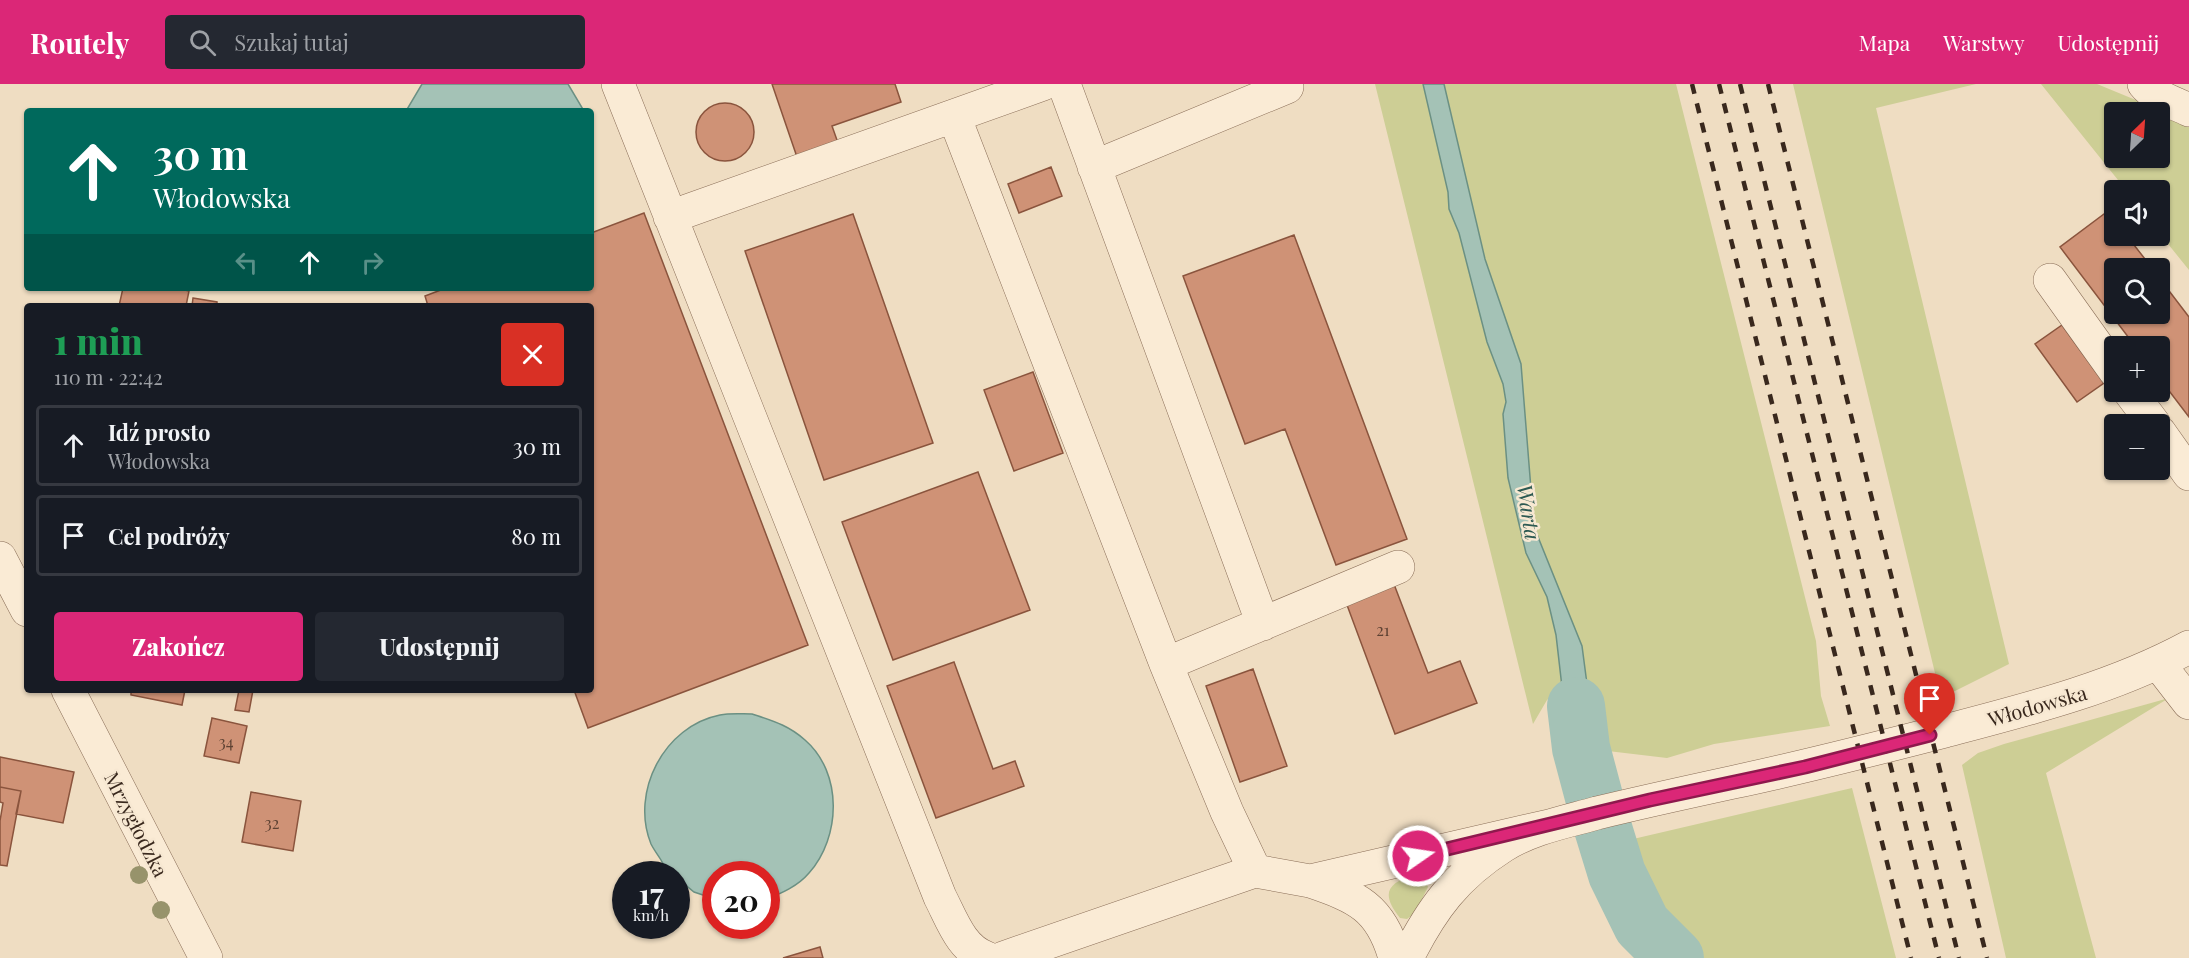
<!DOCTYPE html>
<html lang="pl">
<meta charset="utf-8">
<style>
body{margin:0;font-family:"Playfair Display",serif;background:#242831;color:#f1f3f6;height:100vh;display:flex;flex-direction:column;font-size:22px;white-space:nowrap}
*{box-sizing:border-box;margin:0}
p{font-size:20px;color:#9ea1a6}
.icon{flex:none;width:33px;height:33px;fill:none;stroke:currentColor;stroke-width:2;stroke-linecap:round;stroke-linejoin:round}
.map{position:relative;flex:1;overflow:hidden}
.panel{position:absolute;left:24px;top:219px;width:570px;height:390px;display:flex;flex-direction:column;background:#171b24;border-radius:6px;box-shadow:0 2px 4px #0004}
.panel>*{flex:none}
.hud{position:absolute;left:24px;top:24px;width:570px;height:183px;border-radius:6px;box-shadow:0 2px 4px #0004;background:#00695c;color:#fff;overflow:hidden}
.needle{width:39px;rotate:25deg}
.fabs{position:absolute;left:2104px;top:18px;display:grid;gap:12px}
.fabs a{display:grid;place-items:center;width:66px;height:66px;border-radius:6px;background:#171b24;box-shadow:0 2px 4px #0004;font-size:30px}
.speed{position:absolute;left:612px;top:777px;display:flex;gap:12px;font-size:30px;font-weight:700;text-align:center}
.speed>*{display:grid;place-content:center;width:78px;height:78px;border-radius:50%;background:#171b24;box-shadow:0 2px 4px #0004;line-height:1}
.speed small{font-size:15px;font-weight:400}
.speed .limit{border:9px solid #d22;background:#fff;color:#111}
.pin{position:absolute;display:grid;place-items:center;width:51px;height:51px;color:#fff;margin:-62px -26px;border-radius:50% 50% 50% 0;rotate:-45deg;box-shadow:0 0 6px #0007}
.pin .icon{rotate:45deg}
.me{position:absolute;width:66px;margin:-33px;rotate:77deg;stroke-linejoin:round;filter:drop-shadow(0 0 4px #0008)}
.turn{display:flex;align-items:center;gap:21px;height:126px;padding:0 30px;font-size:27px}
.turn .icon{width:78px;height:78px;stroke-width:2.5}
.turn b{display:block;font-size:42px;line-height:51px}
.lanes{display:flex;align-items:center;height:57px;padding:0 30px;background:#0003;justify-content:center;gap:30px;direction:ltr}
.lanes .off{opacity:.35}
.round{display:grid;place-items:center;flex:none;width:63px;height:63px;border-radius:6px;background:#242831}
.head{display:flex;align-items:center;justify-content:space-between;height:102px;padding:0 30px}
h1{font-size:36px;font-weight:800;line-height:45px;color:#1e9e55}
.cta{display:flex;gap:12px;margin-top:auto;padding:12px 30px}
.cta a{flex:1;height:69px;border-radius:6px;background:#db2777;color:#fff;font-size:24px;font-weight:800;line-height:69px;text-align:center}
.cta a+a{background:#242831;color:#f1f3f6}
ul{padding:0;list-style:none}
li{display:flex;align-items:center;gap:18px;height:81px;margin:0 12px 9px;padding:0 18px;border:3px solid #363941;border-radius:6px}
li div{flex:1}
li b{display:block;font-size:22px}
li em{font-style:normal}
header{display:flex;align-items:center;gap:36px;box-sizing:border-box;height:84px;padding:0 30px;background:#db2777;color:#fff}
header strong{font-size:28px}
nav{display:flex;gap:33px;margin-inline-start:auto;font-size:21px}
.search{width:420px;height:54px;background:#242831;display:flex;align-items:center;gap:15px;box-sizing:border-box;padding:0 21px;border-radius:6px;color:#9ea1a6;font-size:22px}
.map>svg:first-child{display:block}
.green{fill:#cdce95;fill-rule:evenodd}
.water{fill:#a4c2b6;stroke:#6b9083;stroke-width:1.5}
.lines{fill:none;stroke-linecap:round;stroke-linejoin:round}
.river{stroke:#a4c2b6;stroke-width:58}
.building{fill:#cf9276;stroke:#8a543d;stroke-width:1.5}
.minor-casing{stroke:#8a6e58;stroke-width:34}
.minor{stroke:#faebd5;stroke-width:33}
.rail{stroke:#39281d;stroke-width:4.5;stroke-dasharray:10 10;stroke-linecap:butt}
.tree{fill:#97936b}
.route-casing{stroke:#8e194d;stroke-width:15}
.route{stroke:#db2777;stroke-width:10}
.labels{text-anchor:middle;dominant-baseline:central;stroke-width:5;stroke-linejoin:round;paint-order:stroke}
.number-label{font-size:16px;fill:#5e4233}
.street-label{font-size:20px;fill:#39281d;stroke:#f7e8d2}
.water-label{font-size:21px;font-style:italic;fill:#2c5952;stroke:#f7e8d2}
</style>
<header>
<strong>Routely</strong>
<div class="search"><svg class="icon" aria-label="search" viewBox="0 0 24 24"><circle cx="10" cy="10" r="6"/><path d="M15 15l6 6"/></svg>Szukaj tutaj</div>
<nav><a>Mapa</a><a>Warstwy</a><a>Udostępnij</a></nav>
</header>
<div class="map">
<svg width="2189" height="874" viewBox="0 0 2189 874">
<rect width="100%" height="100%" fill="#efddc2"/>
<path class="green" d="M 1375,0 L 1423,0 L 1448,108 L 1449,125 L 1459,149 L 1487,258 L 1503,300 L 1506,318 L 1503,330 L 1508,394 L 1526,469 L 1547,513 L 1556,551 L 1562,603 L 1547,616 L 1533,640 Z
M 1444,0 L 1676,0 L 1816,557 L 1821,612 L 1830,642 L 1714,660 L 1667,674 L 1591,665 L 1590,623 L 1582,562 L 1534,443 L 1521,280 L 1485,175 Z
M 1793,0 L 1976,0 L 1876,24 L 2009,580 L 1941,614 Z
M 2041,0 L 2097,0 L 2189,38 L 2189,186 L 2160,150 L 2160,106 L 2126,106 ZM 2115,28 L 2160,28 L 2160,74 L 2115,74 Z
M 2169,614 L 2046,689 L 2096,874 L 2006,874 L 1962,681 L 1978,669 L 2004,660 Z
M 1852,704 L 1896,874 L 1681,874 L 1652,845 L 1628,801 L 1616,759 Z
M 1415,791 L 1425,796 L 1428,803 L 1415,829 L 1407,835 L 1400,834 C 1381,810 1386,799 1415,791 Z"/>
<path class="water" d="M 422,0 L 568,0 L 584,27 L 406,27 Z
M 1423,0 L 1444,0 L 1485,175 L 1521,280 L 1534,443 L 1582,562 L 1590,623 L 1591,665 L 1601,698 L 1580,703 L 1575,652 L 1562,603 L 1556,551 L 1547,513 L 1526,469 L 1508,394 L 1503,330 L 1506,318 L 1503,300 L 1487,258 L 1459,149 L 1449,125 L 1448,108 Z
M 752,630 C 773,637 788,641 805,656 C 843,689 841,753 809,789 C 798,802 782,809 767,815 L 766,790 L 716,790 L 715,815 L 694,808 L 677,794 L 676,790 C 668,790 665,783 661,776 C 658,771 654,766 651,760 C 630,708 664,642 720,631 C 730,629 741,630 752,630 Z
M 1616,759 C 1631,804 1642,844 1681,874 L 1662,874 C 1622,836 1618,813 1601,763 Z"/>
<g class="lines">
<path class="river" d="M 1576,622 L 1581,664 L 1598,728 L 1617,790 L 1642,841 L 1675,874"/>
</g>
<path class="building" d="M 772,0 L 895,0 L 901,18 L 832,42 L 838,59 L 797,73 Z
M696 48a29 29 0 1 1 58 0a29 29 0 1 1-58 0Z
M 1051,83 L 1062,112 L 1019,129 L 1008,100 Z
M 2108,127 L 2115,136 L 2115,152 L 2127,152 L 2152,184 L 2115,184 L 2115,230 L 2160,230 L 2160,195 L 2189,233 L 2189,333 L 2160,295 L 2160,262 L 2135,262 L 2060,163 Z
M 644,129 L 808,561 L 588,644 L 574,606 L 591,606 L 591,222 L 428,222 L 425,212 L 446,204 L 591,204 L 591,149 Z
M 853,130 L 933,359 L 824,396 L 745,167 Z
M 1294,151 L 1407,455 L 1336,481 L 1285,345 L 1245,360 L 1183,192 Z
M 123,204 L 177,204 L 189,207 L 186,222 L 119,222 Z
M 193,214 L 217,218 L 217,222 L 192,222 Z
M 2062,241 L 2104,299 L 2077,318 L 2035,260 Z
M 1033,288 L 1063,369 L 1014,387 L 984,306 Z
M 978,388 L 1030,526 L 893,576 L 842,438 Z
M 1392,495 L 1428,589 L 1460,577 L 1477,619 L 1395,650 L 1344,513 Z
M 954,578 L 993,685 L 1015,677 L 1024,702 L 936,734 L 887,602 Z
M 1253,585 L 1287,682 L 1240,698 L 1206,602 Z
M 131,606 L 185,606 L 182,621 L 131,611 Z
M 239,606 L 253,606 L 249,628 L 235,626 Z
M 212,634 L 247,642 L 239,679 L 204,672 Z
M 0,673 L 74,688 L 63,739 L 16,730 L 21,707 L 0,703 Z
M 0,703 L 21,707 L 7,782 L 0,781 L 0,737 L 3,719 L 0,718 Z
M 251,708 L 301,717 L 293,767 L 242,758 Z
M 820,863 L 823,874 L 783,874 Z"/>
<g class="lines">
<g class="minor-casing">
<path id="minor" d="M 618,0 L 940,813 C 952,836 961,865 987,874
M 1064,0 L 1263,540
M 2144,0 C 2154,13 2175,19 2189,26
M 954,32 L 1166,580 L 1227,728 L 1255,787 L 1310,797 L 1549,742
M 1094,83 L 1287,3
M 670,133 L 1043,0
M 2050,196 L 2115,287
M 2130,308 L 2154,340
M 2160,349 L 2189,390
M 0,474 L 27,526
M 2158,579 L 2189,619
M 1166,580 L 1398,483
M 68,606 L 206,874
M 1310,797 C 1357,813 1381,823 1395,874
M 1003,874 L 1255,787
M 1407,874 C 1432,824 1456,792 1503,762 C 1532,744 1565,738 1597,729 C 1642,718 1688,708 1734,698 C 1805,683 1875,665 1945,647 C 2029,625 2113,604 2189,563"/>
</g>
<use href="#minor" class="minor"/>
<path class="rail" d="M 1692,0 L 1911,874
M 1719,0 L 1939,874
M 1740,0 L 1959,874
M 1768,0 L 1987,874"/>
</g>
<g class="tree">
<circle cx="139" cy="791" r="9"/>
<circle cx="161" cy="826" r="9"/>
</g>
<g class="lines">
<g class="route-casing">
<path id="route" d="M 1418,772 L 1650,716 L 1805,683 L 1930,651"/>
</g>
<use href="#route" class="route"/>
</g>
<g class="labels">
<g class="number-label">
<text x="1383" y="545">21</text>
<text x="226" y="657">34</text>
<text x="272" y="738">32</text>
</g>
<g class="street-label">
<text transform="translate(2037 621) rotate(-16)">Włodowska</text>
<text transform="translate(137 740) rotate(63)">Mrzygłodzka</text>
</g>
<g class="water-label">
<text transform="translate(1530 428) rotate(81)">Warta</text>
</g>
</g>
</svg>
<div class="fabs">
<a><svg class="needle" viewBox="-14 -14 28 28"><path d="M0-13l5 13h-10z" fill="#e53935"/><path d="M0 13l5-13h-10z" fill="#9ea1a6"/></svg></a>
<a><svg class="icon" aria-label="sound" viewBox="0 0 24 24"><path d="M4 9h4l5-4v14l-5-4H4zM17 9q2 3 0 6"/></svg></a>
<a><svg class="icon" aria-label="search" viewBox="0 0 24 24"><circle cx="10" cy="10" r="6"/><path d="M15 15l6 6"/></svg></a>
<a>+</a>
<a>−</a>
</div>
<div class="speed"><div>17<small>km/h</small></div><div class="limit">20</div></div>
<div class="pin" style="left:1930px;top:651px;background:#d93025"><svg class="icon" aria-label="arrive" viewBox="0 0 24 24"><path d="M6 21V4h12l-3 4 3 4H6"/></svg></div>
<svg class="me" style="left:1418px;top:772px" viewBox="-20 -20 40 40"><circle r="17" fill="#db2777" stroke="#fff" stroke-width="3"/><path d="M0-11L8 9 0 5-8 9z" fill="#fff"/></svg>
<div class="hud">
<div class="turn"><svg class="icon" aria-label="ahead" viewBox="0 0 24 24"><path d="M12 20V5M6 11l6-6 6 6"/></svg><div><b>30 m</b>Włodowska</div></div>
<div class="lanes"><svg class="icon off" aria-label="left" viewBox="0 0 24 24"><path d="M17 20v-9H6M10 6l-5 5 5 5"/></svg><svg class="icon" aria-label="ahead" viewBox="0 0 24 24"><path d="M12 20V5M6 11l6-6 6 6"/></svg><svg class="icon off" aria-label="right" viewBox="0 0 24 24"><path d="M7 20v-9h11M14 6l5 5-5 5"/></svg></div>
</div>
<section class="panel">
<div class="head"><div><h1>1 min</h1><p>110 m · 22:42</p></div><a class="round" style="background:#d93025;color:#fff"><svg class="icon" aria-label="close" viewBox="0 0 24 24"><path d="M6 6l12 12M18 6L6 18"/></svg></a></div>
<ul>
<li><svg class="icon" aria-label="ahead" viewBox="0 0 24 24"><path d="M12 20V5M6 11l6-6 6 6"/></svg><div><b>Idź prosto</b><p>Włodowska</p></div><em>30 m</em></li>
<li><svg class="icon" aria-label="arrive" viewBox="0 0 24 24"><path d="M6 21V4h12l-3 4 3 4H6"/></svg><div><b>Cel podróży</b></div><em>80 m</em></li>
</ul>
<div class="cta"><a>Zakończ</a><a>Udostępnij</a></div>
</section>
</div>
